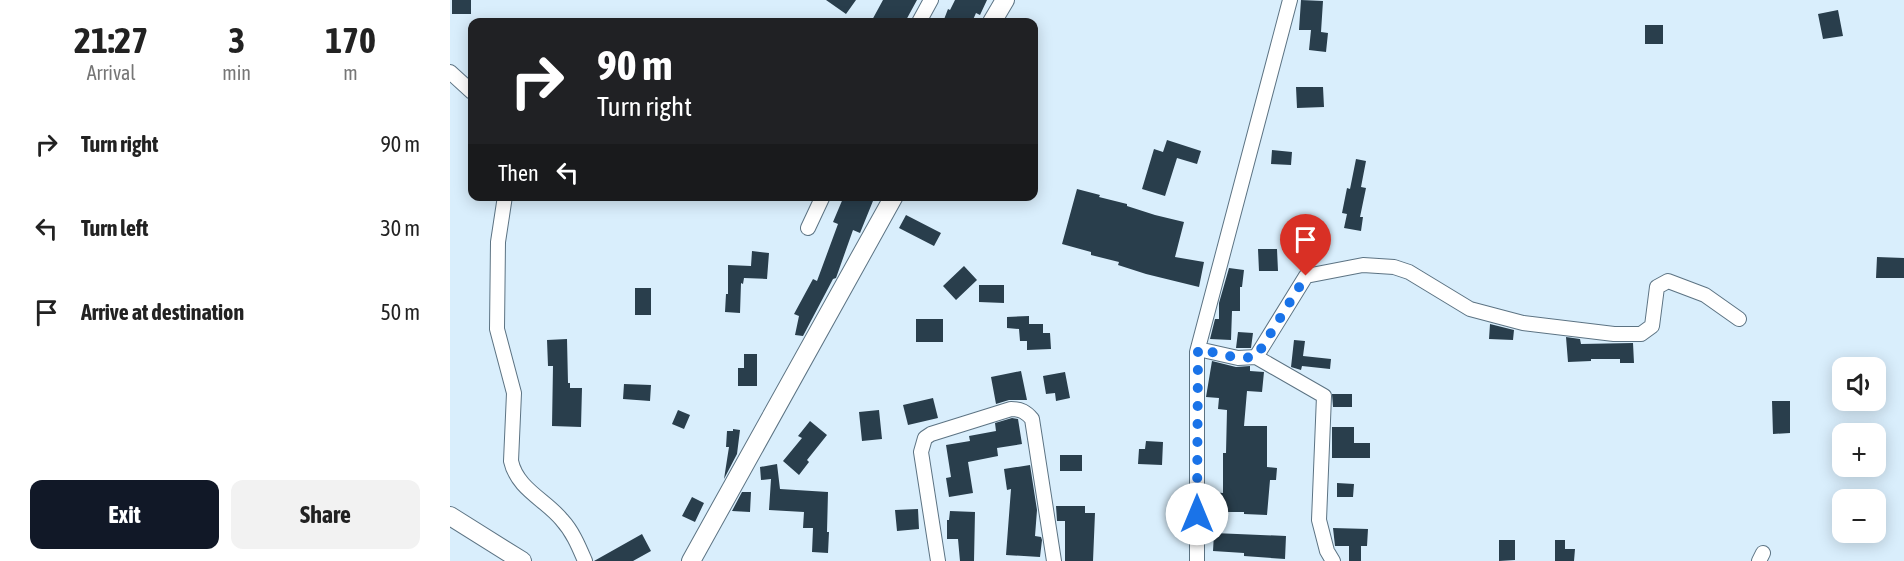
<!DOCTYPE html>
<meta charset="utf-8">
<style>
body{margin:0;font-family:"Asap Condensed",sans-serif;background:#f2f2f2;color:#222;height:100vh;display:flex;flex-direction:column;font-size:22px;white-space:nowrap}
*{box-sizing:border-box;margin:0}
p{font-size:20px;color:#767676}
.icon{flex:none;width:33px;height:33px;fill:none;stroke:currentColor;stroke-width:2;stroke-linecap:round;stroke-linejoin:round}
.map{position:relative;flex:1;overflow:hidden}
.side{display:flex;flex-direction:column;background:#fff;width:450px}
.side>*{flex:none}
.banner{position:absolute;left:18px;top:18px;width:570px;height:183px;border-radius:12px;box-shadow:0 3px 15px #0003;background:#202124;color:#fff;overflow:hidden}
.fabs{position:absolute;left:1382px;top:357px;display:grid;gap:12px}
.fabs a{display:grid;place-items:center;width:54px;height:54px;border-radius:12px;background:#fff;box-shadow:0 3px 15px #0003;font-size:30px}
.pin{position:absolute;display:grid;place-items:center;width:51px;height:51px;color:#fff;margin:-62px -26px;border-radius:50% 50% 50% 0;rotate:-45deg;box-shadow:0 0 6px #0007}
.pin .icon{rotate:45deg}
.me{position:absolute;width:66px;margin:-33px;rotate:0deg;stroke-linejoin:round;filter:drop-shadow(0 0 4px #0008)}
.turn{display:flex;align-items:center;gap:21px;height:126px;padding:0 30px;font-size:27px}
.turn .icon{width:78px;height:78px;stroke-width:2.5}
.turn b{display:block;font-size:42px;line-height:51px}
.then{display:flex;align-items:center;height:57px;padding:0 30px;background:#0003;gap:12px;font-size:22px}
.eta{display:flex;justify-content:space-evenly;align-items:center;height:102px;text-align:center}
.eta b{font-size:36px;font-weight:700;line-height:42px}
.button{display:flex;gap:12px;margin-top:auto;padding:12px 30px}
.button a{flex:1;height:69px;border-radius:12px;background:#111827;color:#fff;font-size:24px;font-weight:700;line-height:69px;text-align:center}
.button a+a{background:#f2f2f2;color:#222}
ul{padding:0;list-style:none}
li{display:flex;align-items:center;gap:18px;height:84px;padding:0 30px}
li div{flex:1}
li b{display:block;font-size:22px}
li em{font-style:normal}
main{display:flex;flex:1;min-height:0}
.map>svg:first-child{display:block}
.building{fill:#293e4c}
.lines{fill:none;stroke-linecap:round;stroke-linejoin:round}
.street-casing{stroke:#5c7383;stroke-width:16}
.secondary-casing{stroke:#5c7383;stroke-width:20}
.street{stroke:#fff;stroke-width:14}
.secondary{stroke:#fff;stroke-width:18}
.route{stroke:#1a73e8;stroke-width:10;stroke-dasharray:0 18}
</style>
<main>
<section class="side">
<div class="eta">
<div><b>21:27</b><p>Arrival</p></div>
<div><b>3</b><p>min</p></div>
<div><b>170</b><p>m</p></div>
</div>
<ul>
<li><svg class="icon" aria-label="right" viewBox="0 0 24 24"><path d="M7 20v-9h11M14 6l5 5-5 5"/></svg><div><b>Turn right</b></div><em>90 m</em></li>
<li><svg class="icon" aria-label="left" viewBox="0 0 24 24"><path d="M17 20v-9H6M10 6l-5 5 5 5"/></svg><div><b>Turn left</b></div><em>30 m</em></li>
<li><svg class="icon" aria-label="arrive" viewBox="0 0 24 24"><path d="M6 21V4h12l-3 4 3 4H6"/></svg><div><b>Arrive at destination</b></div><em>50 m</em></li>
</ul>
<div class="button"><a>Exit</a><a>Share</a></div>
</section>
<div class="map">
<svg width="1454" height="561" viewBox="0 0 1454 561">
<rect width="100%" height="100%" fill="#d9eefc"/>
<path class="building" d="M 2,0 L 21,0 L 21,14 L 2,14 Z
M 376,0 L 406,0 L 396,14 Z
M 433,0 L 467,0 L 455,22 L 421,22 Z
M 505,0 L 537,0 L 530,15 L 526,13 L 522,22 L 493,22 L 498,9 L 500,10 Z
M 851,0 L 873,1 L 871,32 L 878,33 L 876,52 L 859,50 L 861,30 L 849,30 Z
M 1388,10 L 1393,36 L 1373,39 L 1368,14 Z
M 1195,25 L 1213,25 L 1213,44 L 1195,44 Z
M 846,87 L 873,87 L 874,107 L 847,108 Z
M 717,140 L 751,151 L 747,164 L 727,158 L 715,196 L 692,189 L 704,149 L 713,152 Z
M 822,150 L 842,152 L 841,165 L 821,164 Z
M 906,159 L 916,161 L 911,187 L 916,188 L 910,217 L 913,217 L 911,231 L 894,228 L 897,214 L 892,213 L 897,188 L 900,189 Z
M 627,189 L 650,195 L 649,197 L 677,204 L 677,206 L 705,215 L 734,222 L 725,257 L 754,262 L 749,287 L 696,274 L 668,265 L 669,262 L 641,255 L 641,252 L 612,244 Z
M 394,196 L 425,196 L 410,233 L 403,230 L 386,278 L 383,279 L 353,336 L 345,335 L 349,316 L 344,314 L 363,279 L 367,281 L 388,224 L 383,222 Z
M 456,215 L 491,233 L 484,246 L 449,228 Z
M 808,249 L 827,249 L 828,271 L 809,271 Z
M 302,251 L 319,253 L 317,279 L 294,278 L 293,284 L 291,283 L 290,313 L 275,312 L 276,294 L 278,294 L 278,265 L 301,266 Z
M 1427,257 L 1454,258 L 1454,278 L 1426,278 Z
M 514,266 L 527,280 L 506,300 L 493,286 Z
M 779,268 L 794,270 L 792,287 L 790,287 L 790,311 L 782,311 L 781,340 L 760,339 L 765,319 L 769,319 L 769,303 Z
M 529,285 L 554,285 L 554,303 L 529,302 Z
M 185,288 L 201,288 L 201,315 L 185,315 Z
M 579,316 L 579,324 L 593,324 L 593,333 L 600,333 L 601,349 L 577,350 L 577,341 L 570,341 L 569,329 L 557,328 L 557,317 Z
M 466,319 L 493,319 L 493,342 L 466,342 Z
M 1040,324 L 1064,330 L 1063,340 L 1039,339 Z
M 788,332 L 803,333 L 801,348 L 786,348 Z
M 1116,337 L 1130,339 L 1131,344 L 1183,343 L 1184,363 L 1170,363 L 1170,359 L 1141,359 L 1141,361 L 1118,362 Z
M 117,339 L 118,383 L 120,383 L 120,388 L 132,388 L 131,427 L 102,426 L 103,366 L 98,366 L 97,340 Z
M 844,340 L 855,341 L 853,356 L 881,359 L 880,369 L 852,366 L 851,370 L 841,367 Z
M 294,354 L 307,354 L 307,386 L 288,386 L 288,368 L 294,368 Z
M 762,361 L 786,367 L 800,366 L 800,371 L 814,372 L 812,392 L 797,391 L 794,426 L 817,426 L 817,467 L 827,468 L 826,480 L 820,480 L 817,515 L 794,514 L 794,512 L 760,512 L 760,492 L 773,493 L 773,453 L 776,453 L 777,410 L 768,409 L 769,398 L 756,397 Z
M 571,371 L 577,400 L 559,400 L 546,404 L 541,377 Z
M 615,372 L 620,398 L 606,401 L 605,393 L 596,394 L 593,376 Z
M 174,384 L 201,385 L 200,401 L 173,399 Z
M 882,394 L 902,394 L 902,407 L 883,407 Z
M 483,398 L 488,418 L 458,425 L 453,405 Z
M 1322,401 L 1340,401 L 1340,433 L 1323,434 Z
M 228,410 L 240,415 L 234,429 L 222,424 Z
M 429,410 L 432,439 L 412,441 L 409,412 Z
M 562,418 L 568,419 L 572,444 L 547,448 L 548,456 L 518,462 L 523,493 L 499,497 L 496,478 L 501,477 L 496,445 L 520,441 L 519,436 L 546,431 L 545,423 Z
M 360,421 L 377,435 L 357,460 L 359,462 L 349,475 L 333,461 L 352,438 L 348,436 Z
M 882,427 L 904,427 L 904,443 L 920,443 L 920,458 L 882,458 Z
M 283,429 L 290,430 L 287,454 L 274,479 L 279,447 L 276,447 L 277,431 L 283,431 Z
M 696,441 L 713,442 L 712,465 L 688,464 L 689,449 L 695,449 Z
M 610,455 L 632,455 L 632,471 L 610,471 Z
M 327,464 L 330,489 L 378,492 L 377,532 L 379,532 L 378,553 L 362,552 L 363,528 L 353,528 L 354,512 L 319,510 L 321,479 L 311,480 L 310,467 Z
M 580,465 L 587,510 L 585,536 L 591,537 L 592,540 L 590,557 L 556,555 L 561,489 L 557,490 L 554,469 Z
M 887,483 L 904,484 L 903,497 L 887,497 Z
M 292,492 L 301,492 L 300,512 L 282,511 Z
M 242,497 L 254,503 L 245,522 L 232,516 Z
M 606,506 L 635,506 L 635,513 L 645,513 L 643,561 L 615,561 L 615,521 L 607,521 Z
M 468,509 L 469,529 L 447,531 L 445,510 Z
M 500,511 L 525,512 L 524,561 L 510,561 L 508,539 L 497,539 L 497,520 L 499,520 Z
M 883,528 L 918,529 L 917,546 L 911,546 L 911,561 L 899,561 L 899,546 L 885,546 Z
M 764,533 L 836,536 L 835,559 L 794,556 L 794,553 L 763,551 Z
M 192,534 L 201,551 L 183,561 L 144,561 Z
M 1049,540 L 1065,540 L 1065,560 L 1049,561 Z
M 1105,540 L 1115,540 L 1115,549 L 1125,549 L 1124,561 L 1105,561 Z"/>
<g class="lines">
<g class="street-casing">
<path id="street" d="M 469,22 L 481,0
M 0,72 L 22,92
M 55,196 L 48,242 L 47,329 L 64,393 L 61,461 C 67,489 96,500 112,520 C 123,532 129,547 135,561
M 358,228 L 373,196
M 748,349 L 788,358 L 806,357 L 856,276 L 913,265 L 944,267 L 959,272 L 1020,309 L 1073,323 L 1164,334 L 1191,334 L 1202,326 L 1207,287 L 1218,281 L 1255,295 L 1289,319
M 806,357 L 874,396 L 869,520 L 877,551 L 883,561
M 488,561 L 471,452 L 475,438 L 481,434 L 561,409 C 571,409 576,412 582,419 L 604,561
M 747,561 L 747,352 L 840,0
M 1309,561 L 1313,553"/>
</g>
<g class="secondary-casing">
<path id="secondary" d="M 542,22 L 555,0
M 0,516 L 72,561
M 241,561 L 444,196"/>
</g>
<use href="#street" class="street"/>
<use href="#secondary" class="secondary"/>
</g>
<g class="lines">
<path class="route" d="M 747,514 L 748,349 L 788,358 L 806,357 L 856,276"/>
</g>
</svg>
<div class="fabs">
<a><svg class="icon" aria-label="sound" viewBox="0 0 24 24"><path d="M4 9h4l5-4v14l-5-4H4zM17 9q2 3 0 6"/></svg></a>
<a>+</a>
<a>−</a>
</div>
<div class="pin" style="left:856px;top:276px;background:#d93025"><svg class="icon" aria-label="arrive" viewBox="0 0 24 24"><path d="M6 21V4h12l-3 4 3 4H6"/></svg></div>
<svg class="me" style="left:747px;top:514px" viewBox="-20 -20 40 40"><circle r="19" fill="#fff"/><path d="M0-13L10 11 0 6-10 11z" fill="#1a73e8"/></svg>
<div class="banner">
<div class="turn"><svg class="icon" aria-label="right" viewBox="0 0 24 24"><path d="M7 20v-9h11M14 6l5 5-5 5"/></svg><div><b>90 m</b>Turn right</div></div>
<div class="then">Then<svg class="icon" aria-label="left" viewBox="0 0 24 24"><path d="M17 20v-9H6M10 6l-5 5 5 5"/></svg></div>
</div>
</div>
</main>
